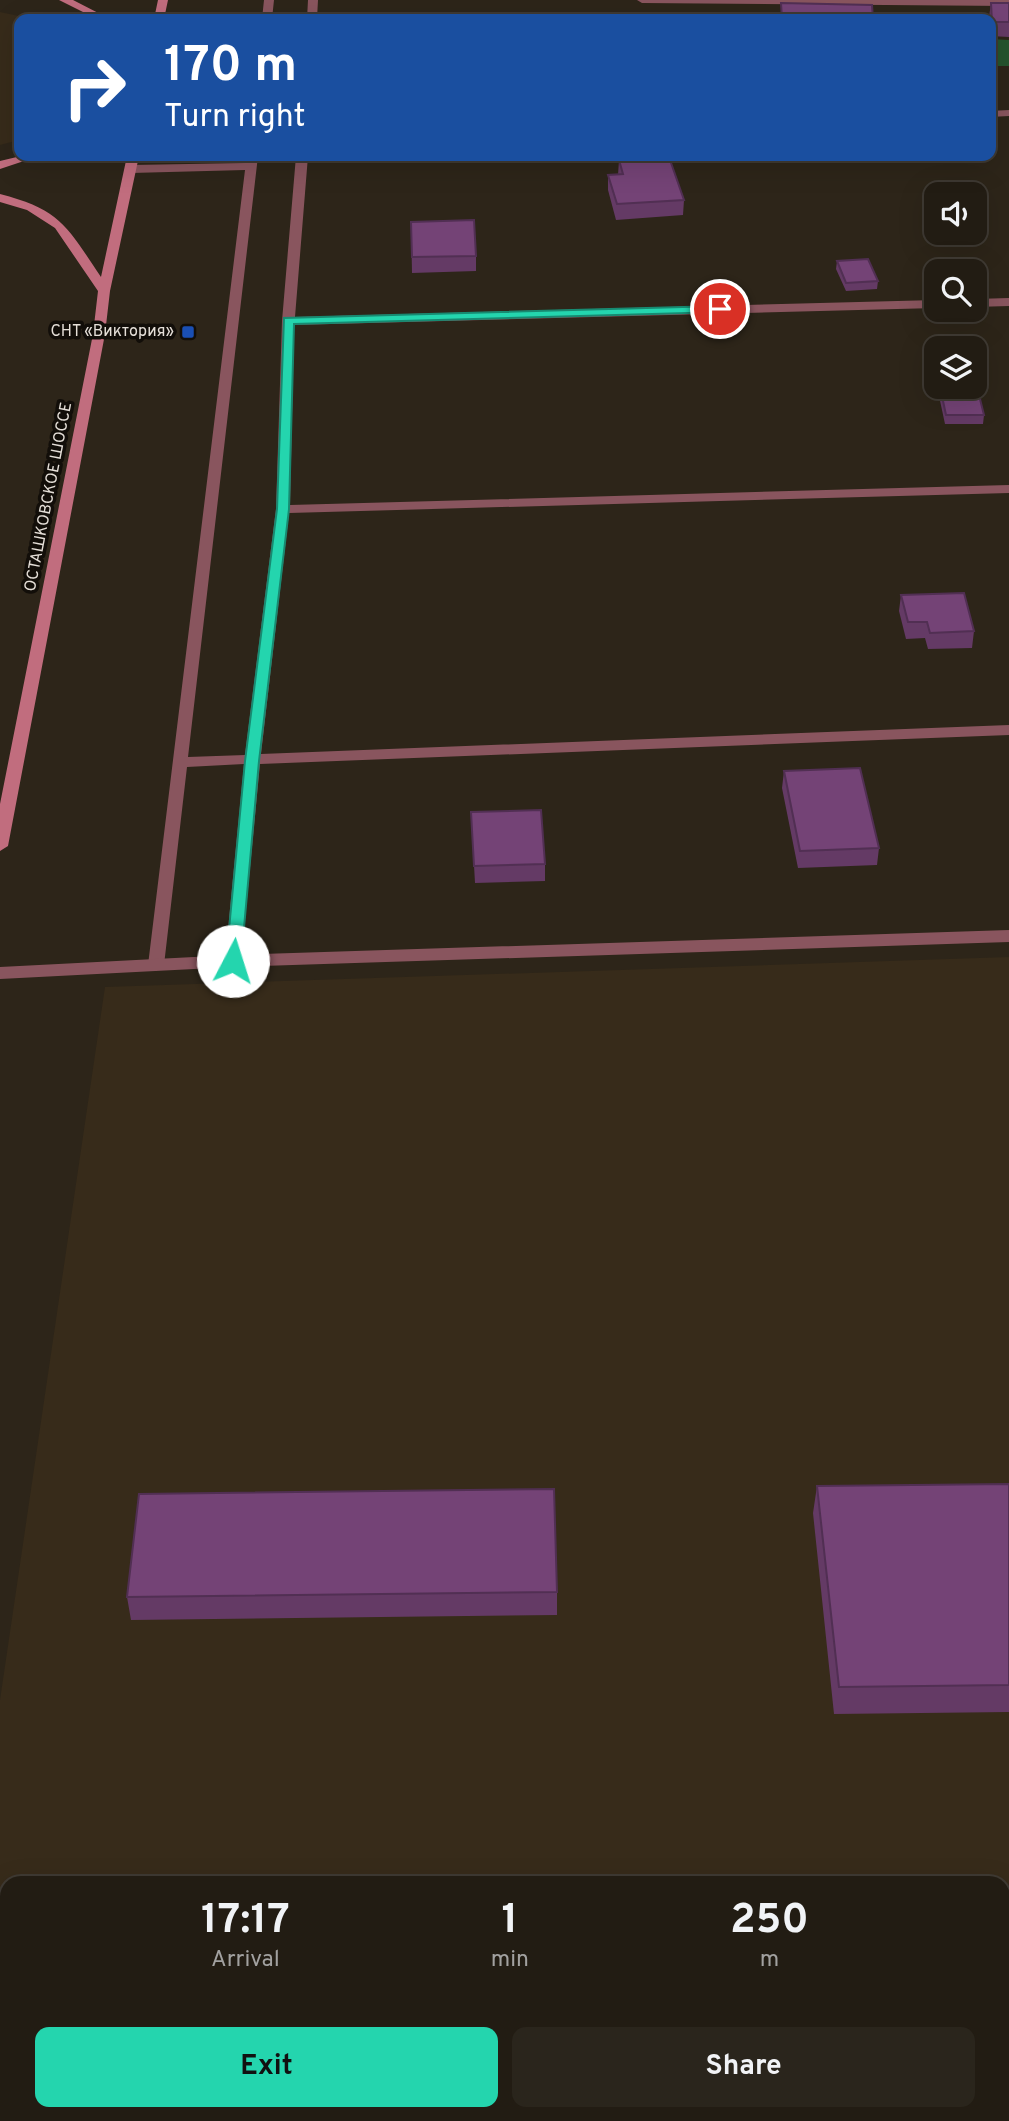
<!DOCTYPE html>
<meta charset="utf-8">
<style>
body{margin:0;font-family:Overpass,sans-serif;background:#2a251c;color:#f1f3f6;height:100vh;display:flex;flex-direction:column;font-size:26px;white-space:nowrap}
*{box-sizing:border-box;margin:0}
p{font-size:23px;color:#a2a1a0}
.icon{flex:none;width:38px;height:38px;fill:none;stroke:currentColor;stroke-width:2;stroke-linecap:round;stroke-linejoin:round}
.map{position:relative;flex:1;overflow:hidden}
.panel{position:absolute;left:0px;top:1876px;width:1010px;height:245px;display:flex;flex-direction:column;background:#221c13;border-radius:21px 21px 0 0;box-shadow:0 7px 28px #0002,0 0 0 2px #3f3a33}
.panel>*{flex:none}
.guide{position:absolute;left:14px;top:14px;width:982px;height:147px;border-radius:14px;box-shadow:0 7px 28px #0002,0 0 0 2px #3f3a33;background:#1a4fa0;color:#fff;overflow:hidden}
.buttons{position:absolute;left:924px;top:182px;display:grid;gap:14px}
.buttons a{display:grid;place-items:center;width:63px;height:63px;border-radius:14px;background:#221c13;box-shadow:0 7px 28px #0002,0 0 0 2px #3f3a33;font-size:35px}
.pin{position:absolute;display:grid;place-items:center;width:60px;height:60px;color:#fff;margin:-30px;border:4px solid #fff;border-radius:50%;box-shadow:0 2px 7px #0007}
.me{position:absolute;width:77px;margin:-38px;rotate:5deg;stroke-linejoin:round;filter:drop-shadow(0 0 5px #0008)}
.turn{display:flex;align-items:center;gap:24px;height:147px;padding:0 35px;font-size:32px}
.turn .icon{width:91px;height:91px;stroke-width:2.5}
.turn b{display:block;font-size:49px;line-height:60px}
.eta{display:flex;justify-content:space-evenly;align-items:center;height:119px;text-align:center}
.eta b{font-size:42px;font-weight:700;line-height:49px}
.primary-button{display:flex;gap:14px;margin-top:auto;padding:14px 35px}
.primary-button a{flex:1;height:80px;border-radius:14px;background:#24d5ae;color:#111;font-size:28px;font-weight:700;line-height:80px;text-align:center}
.primary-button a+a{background:#2a251c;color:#f1f3f6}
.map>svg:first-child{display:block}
.built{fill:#372b1a;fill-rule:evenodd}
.green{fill:#25542e}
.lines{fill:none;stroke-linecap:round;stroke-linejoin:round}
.lane{fill:#89555e;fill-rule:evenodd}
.street{fill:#89555e;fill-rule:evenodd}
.secondary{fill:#c16d7e;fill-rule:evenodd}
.wall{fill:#643a65}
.shaded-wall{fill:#512f53}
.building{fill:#744376;stroke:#512f53;stroke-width:2}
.route{fill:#24d5ae;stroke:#178a71;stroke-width:2}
.transit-dot{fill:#1a4fb4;stroke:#120e09;stroke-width:2.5}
.labels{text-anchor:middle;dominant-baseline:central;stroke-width:7;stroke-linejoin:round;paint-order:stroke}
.far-poi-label{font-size:16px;fill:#e5dfd8;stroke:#120e09;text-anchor:end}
.far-street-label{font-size:16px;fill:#e5dfd8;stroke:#120e09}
</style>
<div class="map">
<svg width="1009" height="2121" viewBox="0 0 1009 2121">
<rect width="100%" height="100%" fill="#2d2519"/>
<path class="built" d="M 0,12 L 33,19 L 19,19 L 19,140 L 0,145 Z
M 1009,957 L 1009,2121 L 0,2121 L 0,1700 L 105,987 ZM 7,1883 L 1003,1883 L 1003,2114 L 7,2114 Z"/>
<path class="green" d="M 991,39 L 1009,40 L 1009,66 L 991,66 Z"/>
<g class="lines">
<path class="lane" d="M 264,0 L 274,0 L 272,19 L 262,19 Z
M 308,0 L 318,0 L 317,19 L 307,19 Z
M 1009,110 L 1009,116 L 990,117 L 990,111 Z
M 246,156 L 258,156 L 188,757 L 245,755 L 276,509 L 282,321 L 296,156 L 308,156 L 295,317 L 936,300 L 936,308 L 294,325 L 290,505 L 1009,485 L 1009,493 L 289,513 L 261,754 L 1009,725 L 1009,735 L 260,764 L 241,961 L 233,967 L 225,961 L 244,764 L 187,767 L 164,965 L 156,971 L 150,969 L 148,965 L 245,170 L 131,173 L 125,169 L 131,165 L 245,163 Z
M 1009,298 L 1009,306 L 975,307 L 975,299 Z"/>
<path class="street" d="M 637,0 L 1009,0 L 1009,6 L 642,3 Z
M 1009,930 L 1009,942 L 233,967 L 0,979 L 0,967 L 233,955 Z"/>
<path class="secondary" d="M 59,0 L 73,0 L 110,19 L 97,19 Z
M 158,0 L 168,0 L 164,19 L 154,19 Z
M 21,156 L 39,156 L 0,169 L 0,161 Z
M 127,156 L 139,156 L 110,291 L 105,334 L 8,846 L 0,851 L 0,804 L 93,334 L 98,291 L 55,228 L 27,210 L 0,202 L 0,194 C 62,210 67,227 101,277 Z"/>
</g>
<path class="wall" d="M 991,3 L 1009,3 L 1009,37 L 990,36 L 990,19 L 989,19 L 989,17 Z
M 619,160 L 684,200 L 683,215 L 616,220 L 608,190 L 608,175 L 618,175 Z
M 411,222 L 476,256 L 476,271 L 412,273 Z
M 837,261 L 878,281 L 877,289 L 846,291 L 836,269 Z
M 940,387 L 984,415 L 983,424 L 945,424 L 939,396 Z
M 901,595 L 974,631 L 972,648 L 928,649 L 925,638 L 906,639 L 899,611 Z
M 784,771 L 879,848 L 877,865 L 798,868 L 782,788 Z
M 471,812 L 545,864 L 545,881 L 475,883 Z
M 1009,1484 L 1009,1712 L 834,1714 L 813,1513 L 817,1486 Z
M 557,1592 L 557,1615 L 131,1620 L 127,1597 Z"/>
<path class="shaded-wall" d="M 78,2114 L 81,2114 L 83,2121 L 78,2121 Z"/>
<path class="building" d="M 781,3 L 872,5 L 873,19 L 782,19 Z
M 991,3 L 1009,3 L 1009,22 L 992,22 Z
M 669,157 L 684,200 L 617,204 L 608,175 L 623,174 L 619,160 Z
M 474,220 L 476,256 L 412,257 L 411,222 Z
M 868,259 L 878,281 L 846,283 L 837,261 Z
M 940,387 L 977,387 L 984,415 L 946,415 Z
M 964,593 L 974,631 L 930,633 L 927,622 L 908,622 L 901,595 Z
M 860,768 L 879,848 L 800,851 L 784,771 Z
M 541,810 L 545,864 L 474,866 L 471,812 Z
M 1009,1484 L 1009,1685 L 839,1687 L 817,1486 Z
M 554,1489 L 557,1592 L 127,1597 L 139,1494 Z
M 0,2005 L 7,2005 L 7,2114 L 78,2114 L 78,2121 L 0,2121 Z"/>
<path class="route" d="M 720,306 L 726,309 L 724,312 L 294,324 L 289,509 L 259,761 L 241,961 L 239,965 L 228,965 L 226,961 L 245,761 L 277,509 L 284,318 Z"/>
<rect class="transit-dot" x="181" y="325" width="14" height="14" rx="3.5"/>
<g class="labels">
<g class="far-poi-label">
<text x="174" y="332">СНТ «Виктория»</text>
</g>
<g class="far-street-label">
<text transform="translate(49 497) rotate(-79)">ОСТАШКОВСКОЕ ШОССЕ</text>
</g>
</g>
</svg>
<div class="buttons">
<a><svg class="icon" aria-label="sound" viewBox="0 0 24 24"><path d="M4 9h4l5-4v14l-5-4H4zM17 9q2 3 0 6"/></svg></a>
<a><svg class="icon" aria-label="search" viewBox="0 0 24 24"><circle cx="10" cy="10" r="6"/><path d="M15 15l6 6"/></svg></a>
<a><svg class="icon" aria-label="layers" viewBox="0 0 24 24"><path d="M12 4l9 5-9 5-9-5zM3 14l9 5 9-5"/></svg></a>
</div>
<div class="pin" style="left:720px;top:309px;background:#d93025"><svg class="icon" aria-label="arrive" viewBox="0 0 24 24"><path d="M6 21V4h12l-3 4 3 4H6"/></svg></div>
<svg class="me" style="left:233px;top:961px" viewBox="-20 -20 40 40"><circle r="19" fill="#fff"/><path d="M0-13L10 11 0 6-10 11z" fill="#24d5ae"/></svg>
<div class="guide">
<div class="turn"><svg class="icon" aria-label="right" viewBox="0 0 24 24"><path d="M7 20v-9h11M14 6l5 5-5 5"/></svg><div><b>170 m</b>Turn right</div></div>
</div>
<section class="panel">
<div class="eta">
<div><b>17:17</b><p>Arrival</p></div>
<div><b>1</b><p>min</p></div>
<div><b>250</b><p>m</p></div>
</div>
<div class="primary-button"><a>Exit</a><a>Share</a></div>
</section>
</div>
